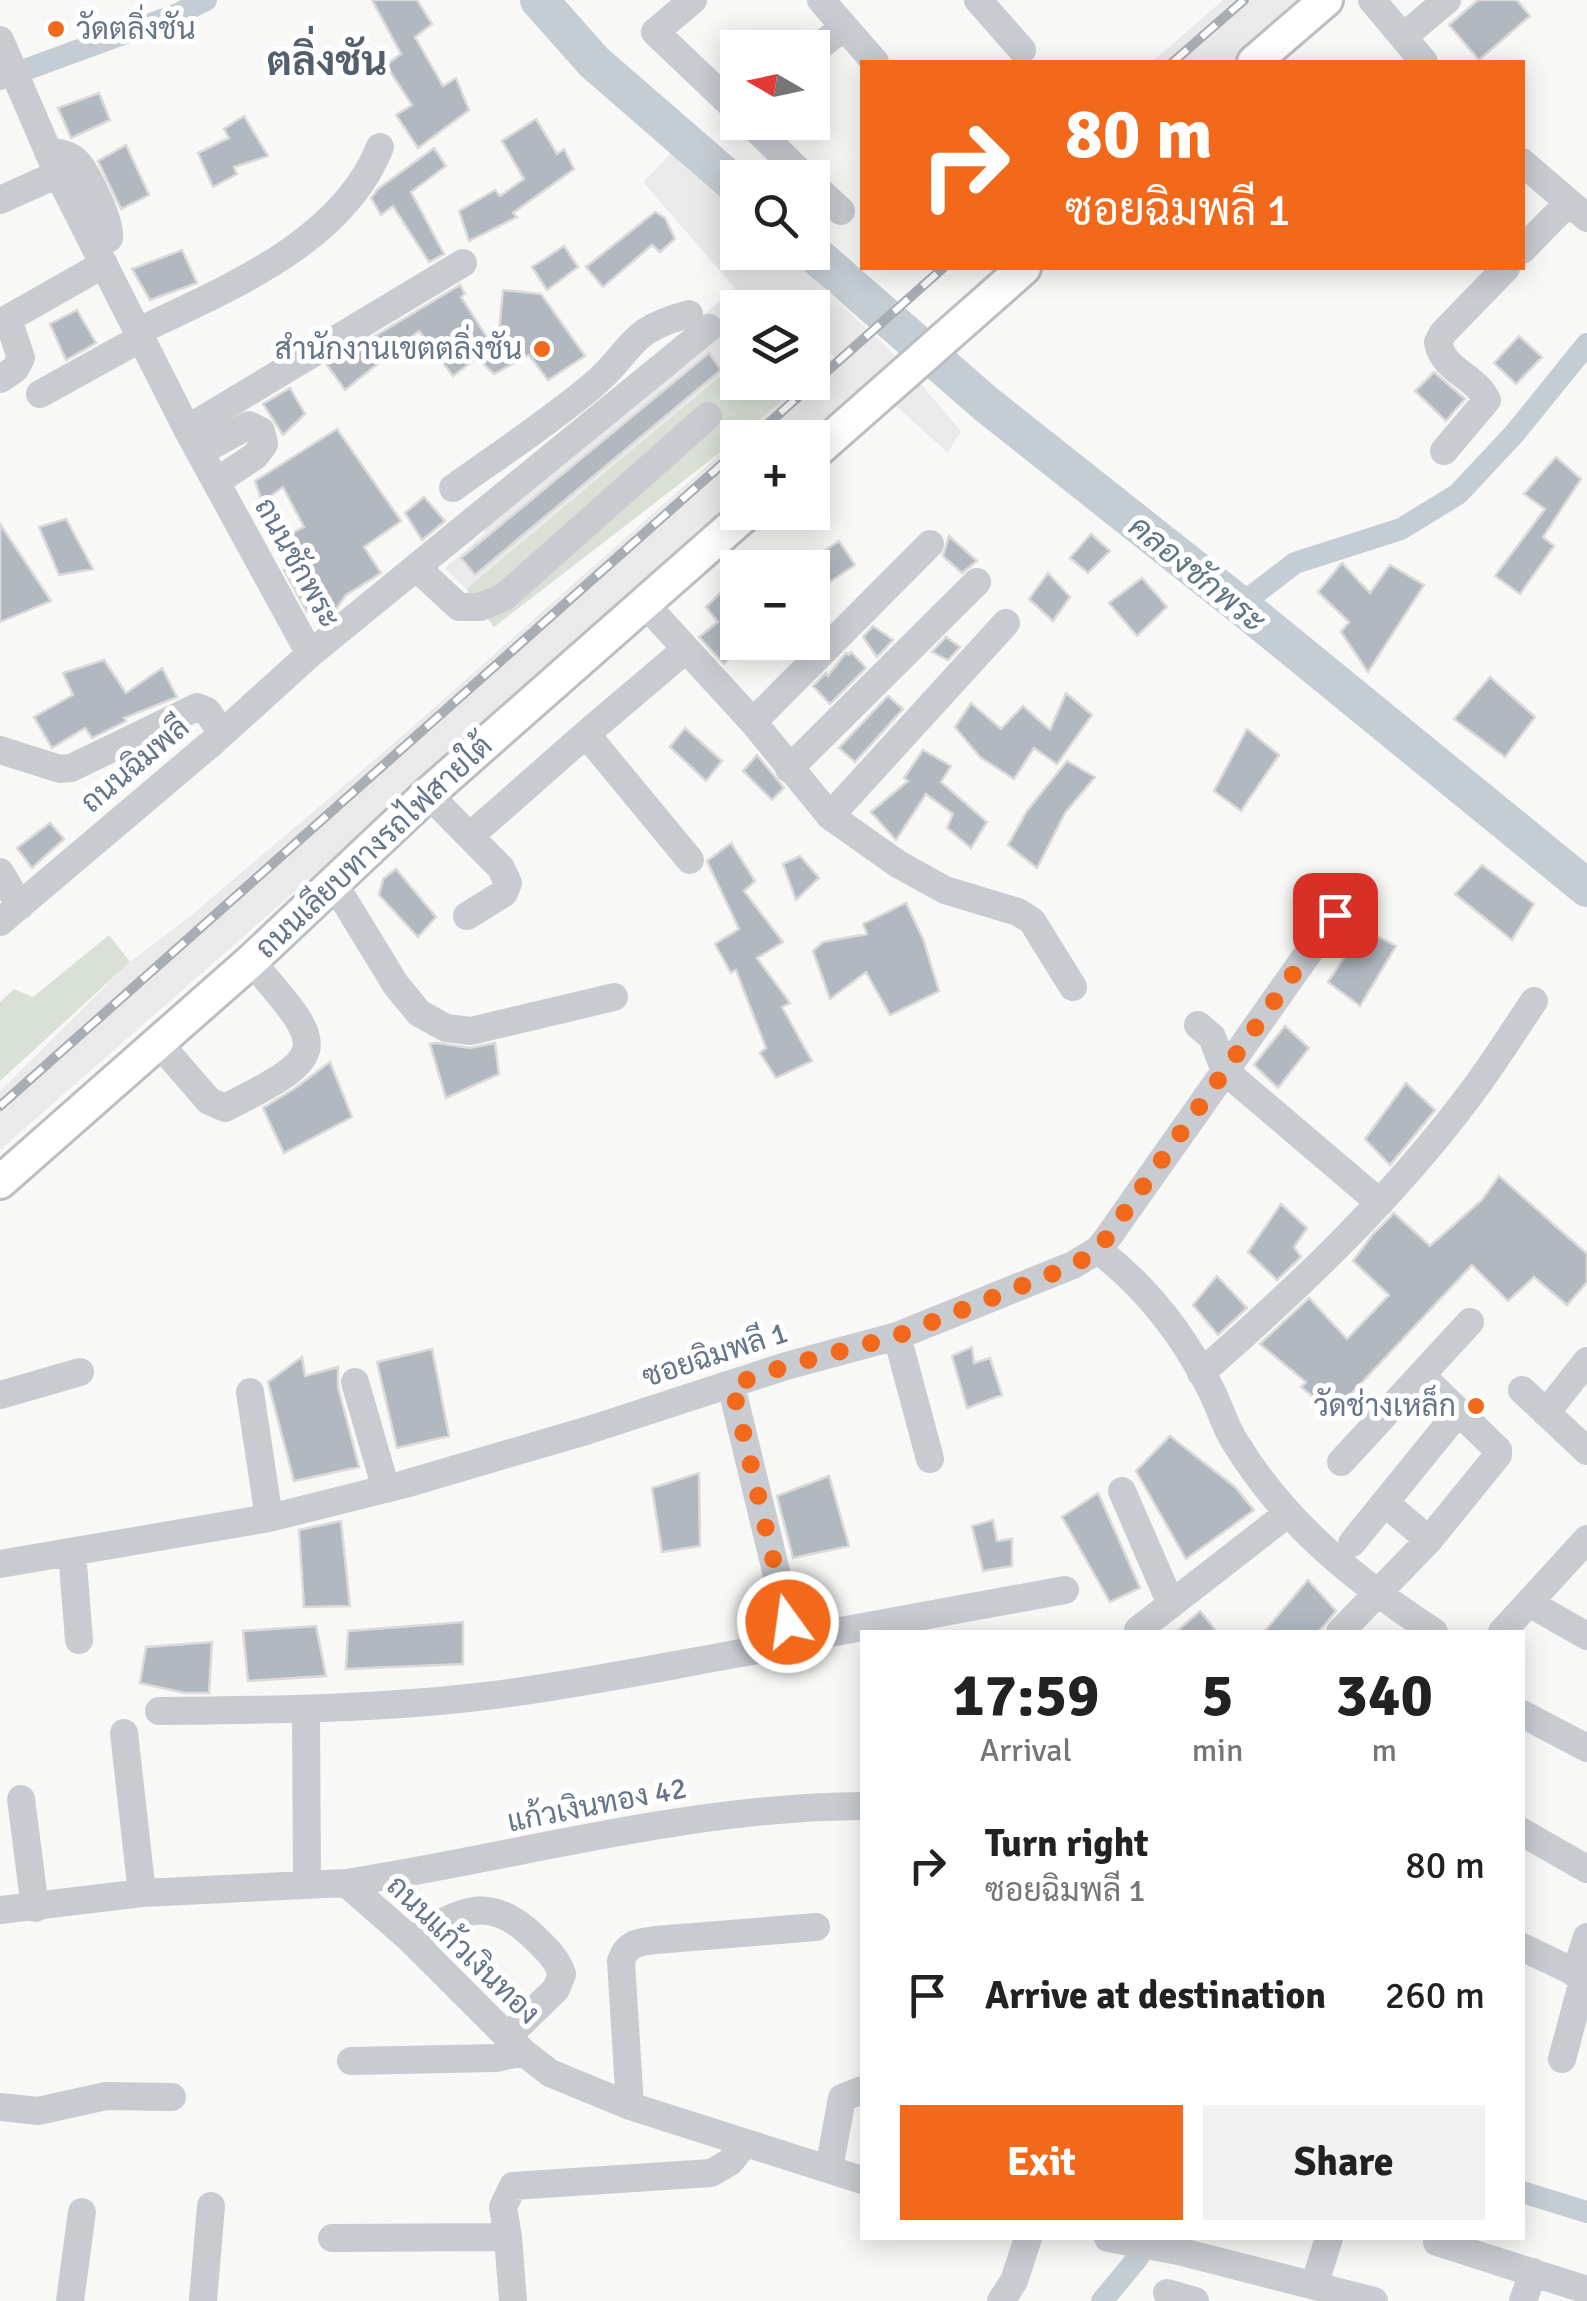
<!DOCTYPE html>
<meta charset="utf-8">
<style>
body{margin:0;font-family:Signika,Sarabun,sans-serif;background:#f2f2f2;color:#222;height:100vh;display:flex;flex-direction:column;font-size:38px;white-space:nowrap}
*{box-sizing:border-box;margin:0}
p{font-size:32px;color:#767676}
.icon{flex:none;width:55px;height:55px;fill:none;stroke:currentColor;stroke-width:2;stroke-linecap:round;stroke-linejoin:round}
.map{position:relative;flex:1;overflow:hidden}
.details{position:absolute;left:860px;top:1630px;width:665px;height:610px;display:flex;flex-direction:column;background:#fff;border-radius:0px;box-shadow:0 5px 25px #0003}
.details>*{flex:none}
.guide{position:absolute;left:860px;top:60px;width:665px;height:210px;border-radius:0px;box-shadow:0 5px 25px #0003;background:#f2691c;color:#fff;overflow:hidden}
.needle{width:65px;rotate:279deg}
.fabs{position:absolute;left:720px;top:30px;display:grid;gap:20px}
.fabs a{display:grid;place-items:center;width:110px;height:110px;border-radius:0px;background:#fff;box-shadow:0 5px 25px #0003;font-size:50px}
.pin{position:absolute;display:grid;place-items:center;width:85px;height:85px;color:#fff;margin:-42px;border-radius:20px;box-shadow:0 5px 15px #0006}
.me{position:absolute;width:110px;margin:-55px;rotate:346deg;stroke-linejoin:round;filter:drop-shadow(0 0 8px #0008)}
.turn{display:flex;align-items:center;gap:35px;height:210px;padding:0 40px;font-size:45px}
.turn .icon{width:130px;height:130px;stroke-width:2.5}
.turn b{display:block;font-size:70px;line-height:85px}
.eta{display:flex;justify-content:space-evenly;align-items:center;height:170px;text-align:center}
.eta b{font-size:60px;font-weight:700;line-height:70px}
.cta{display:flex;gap:20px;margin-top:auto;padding:20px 40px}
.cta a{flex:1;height:115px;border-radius:0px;background:#f2691c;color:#fff;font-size:40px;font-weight:700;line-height:115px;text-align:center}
.cta a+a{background:#f2f2f2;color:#222}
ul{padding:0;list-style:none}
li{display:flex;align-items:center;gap:30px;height:130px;padding:0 40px}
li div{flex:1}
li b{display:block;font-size:38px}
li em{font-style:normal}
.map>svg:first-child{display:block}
.built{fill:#e9eae9}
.green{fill:#d9e1d6}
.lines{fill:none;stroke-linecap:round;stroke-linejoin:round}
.canal{stroke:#c4cdd4;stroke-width:22}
.river{stroke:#c4cdd4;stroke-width:38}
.building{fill:#b1b8c0;stroke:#dadad8;stroke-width:2.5}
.major-casing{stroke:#bbbec3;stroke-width:38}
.minor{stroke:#c8cbd0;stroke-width:28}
.major{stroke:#fff;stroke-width:32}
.rail-casing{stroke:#a8adb4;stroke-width:10}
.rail{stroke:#fff;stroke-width:6;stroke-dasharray:19;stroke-linecap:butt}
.route{stroke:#f2691c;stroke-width:18;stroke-dasharray:0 32.4}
.poi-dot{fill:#f2691c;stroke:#fff;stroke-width:4}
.labels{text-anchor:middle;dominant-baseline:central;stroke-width:10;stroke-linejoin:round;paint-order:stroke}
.poi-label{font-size:30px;fill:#65758a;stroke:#fff;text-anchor:end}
.street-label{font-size:30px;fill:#65758a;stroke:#fff}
.water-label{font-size:32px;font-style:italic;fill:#617785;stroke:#fff}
.district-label{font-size:40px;font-weight:bold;fill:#545f6e;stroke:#fff}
</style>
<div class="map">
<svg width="1587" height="2301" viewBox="0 0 1587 2301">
<rect width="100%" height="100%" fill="#f8f9f6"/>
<path class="built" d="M 1223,0 L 1302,0 L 1232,62 L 1152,62 Z
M 676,148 L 737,206 L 738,252 L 787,253 L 902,362 L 961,431 L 948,453 L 873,385 L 812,438 L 738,438 L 804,383 L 812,382 L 813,375 L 835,356 L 821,351 L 813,353 L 812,308 L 738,308 L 737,368 L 726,371 L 466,589 L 445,568 L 485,533 L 473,511 L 735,288 L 643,182 Z
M 738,438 L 737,504 L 0,1150 L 0,1091 L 130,962 L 188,918 L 401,737 Z"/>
<path class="green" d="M 737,368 L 738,382 L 804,383 L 708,462 L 494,627 L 466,589 L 726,371 Z
M 109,935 L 130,962 L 0,1081 L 0,1002 L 14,989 L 33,997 Z"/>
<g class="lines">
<path class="canal" d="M 0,79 L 178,14 L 206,0
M 1240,605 L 1295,563 L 1401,529 L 1458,494 L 1515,433 L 1587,344
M 1522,2192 L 1587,2212
M 1102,2301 L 1137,2259 L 1149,2238"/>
<path class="river" d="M 539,0 L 594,62 L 738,187
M 812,252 L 986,404 L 1250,613 L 1587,888"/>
</g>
<path class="building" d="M 372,0 L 417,0 L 432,24 L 415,37 L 443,86 L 456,78 L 469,110 L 418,148 L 396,115 L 412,105 L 386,65 L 401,54 Z
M 1478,0 L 1517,0 L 1530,16 L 1479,60 L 1449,25 Z
M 99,93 L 110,120 L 71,138 L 58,108 Z
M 244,116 L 268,156 L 234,167 L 237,174 L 213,187 L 198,153 L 229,138 L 224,129 Z
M 536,119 L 557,154 L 564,149 L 574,169 L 513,213 L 517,217 L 469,241 L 459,211 L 495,190 L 500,196 L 524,179 L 502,141 Z
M 126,145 L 149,195 L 121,209 L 98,161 Z
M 434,148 L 446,166 L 411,192 L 444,254 L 429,262 L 393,206 L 381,215 L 371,198 L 378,189 Z
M 655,212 L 665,218 L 675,239 L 660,252 L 652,245 L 603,287 L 586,267 Z
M 564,246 L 578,267 L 547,290 L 532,267 Z
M 182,250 L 197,283 L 150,300 L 132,269 Z
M 460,285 L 465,294 L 461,297 L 486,336 L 490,334 L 494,341 L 499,331 L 503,290 L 541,294 L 585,356 L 548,380 L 529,355 L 494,374 L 477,358 L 453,376 L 419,331 L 345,390 L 327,365 Z
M 77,310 L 96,343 L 66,360 L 50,324 Z
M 1519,336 L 1542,357 L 1516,384 L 1494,363 Z
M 709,353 L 721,370 L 475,575 L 461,558 Z
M 1434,372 L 1465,399 L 1446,421 L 1415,391 Z
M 290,388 L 305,414 L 283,435 L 263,404 Z
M 337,429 L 401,521 L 364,547 L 381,573 L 346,595 L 334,612 L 324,611 L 318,604 L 307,612 L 284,570 L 288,566 L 274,542 L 304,527 L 283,487 L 262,502 L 255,481 Z
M 1556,457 L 1581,479 L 1543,537 L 1554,546 L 1520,594 L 1495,576 L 1545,509 L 1524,494 Z
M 424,497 L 445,521 L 422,540 L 405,513 Z
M 66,519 L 93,569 L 59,575 L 39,527 Z
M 0,524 L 51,601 L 0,622 Z
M 1091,534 L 1110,551 L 1088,573 L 1070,558 Z
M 949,536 L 977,561 L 962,573 L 943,556 Z
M 839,541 L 855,565 L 825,585 L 808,562 Z
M 1342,563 L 1370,593 L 1390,565 L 1424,585 L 1368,672 L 1341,632 L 1349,622 L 1318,592 Z
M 1048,573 L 1070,597 L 1053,621 L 1029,599 Z
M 1142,578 L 1167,607 L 1137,636 L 1109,603 Z
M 723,590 L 738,605 L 738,650 L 724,664 L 699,637 L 718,622 L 706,607 Z
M 873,626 L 893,640 L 877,657 L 863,637 Z
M 946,637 L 960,647 L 948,660 L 932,652 Z
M 851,652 L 866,668 L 830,704 L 813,686 L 826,673 L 828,676 L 846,653 L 849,655 Z
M 104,660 L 126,693 L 162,668 L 177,697 L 124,718 L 126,721 L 92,738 L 85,728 L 52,748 L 34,717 L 73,695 L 63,673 Z
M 1490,677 L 1535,717 L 1505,757 L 1454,719 Z
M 1066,693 L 1092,715 L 1057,764 L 1034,748 L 1014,779 L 980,757 L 955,727 L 971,703 L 1001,729 L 1023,706 L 1050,730 Z
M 888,696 L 903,709 L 855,762 L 839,748 Z
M 685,728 L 722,761 L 706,781 L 670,747 Z
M 1247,729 L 1279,755 L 1241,811 L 1214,791 Z
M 923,750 L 951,766 L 941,782 L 987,822 L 971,848 L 947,828 L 953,814 L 926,794 L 896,840 L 871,812 L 908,781 L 904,778 Z
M 757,755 L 784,788 L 772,800 L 743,771 Z
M 1067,761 L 1095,777 L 1065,813 L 1037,868 L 1008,845 L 1027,811 Z
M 50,823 L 64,839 L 32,868 L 17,848 Z
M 731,843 L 755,881 L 744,891 L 783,942 L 757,958 L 790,1003 L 782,1007 L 812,1061 L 776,1078 L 760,1053 L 766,1048 L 736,970 L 731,973 L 715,944 L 739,929 L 707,861 Z
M 800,856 L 819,878 L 796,900 L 783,864 Z
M 1482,865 L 1534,904 L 1512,940 L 1455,894 Z
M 396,869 L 436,917 L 418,937 L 379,895 L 383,879 Z
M 906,903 L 923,939 L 939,991 L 890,1015 L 866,972 L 830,999 L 813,951 L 823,942 L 867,934 L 863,924 Z
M 1363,929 L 1396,946 L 1360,1006 L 1328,982 Z
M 1285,1026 L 1309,1048 L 1278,1088 L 1254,1065 Z
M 437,1043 L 470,1048 L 495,1043 L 499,1074 L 446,1098 L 430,1044 Z
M 330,1062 L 352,1117 L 284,1153 L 263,1108 L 294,1089 Z
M 1406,1083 L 1435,1110 L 1390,1165 L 1365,1139 Z
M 1499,1176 L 1587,1254 L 1587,1282 L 1567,1305 L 1534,1277 L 1508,1301 L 1472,1265 L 1333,1413 L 1301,1387 L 1306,1382 L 1260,1344 L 1309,1298 L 1347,1339 L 1389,1295 L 1353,1261 L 1373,1234 L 1394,1213 L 1430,1246 L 1482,1200 Z
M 1281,1204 L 1307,1228 L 1294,1247 L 1301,1257 L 1277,1280 L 1248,1252 Z
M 1217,1276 L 1247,1308 L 1218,1335 L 1193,1305 Z
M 972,1347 L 974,1363 L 990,1358 L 1002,1395 L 967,1408 L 952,1356 Z
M 432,1349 L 449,1436 L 397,1448 L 377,1362 Z
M 302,1357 L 305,1376 L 338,1367 L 338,1387 L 359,1467 L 294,1481 L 268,1382 Z
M 1170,1436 L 1235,1487 L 1254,1510 L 1186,1559 L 1136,1471 Z
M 699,1473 L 700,1546 L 662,1552 L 652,1488 Z
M 829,1476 L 849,1546 L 793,1558 L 777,1496 Z
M 1098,1493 L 1140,1588 L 1110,1602 L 1062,1517 Z
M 993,1520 L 997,1541 L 1012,1539 L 1012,1566 L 983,1571 L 972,1526 Z
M 341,1521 L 350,1606 L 304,1607 L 299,1530 Z
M 1308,1580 L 1336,1611 L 1323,1627 L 1318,1632 L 1264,1632 Z
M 1200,1611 L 1217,1632 L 1176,1632 Z
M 463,1622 L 463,1664 L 346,1669 L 348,1631 Z
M 316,1626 L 326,1676 L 248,1681 L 243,1631 Z
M 212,1642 L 209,1693 L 185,1693 L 140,1683 L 146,1647 Z"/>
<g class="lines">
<g class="major-casing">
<path id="major" d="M 1254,62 L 1326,0
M 812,455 L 1024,268
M 0,1182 L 251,961 L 428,794 L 748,512"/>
</g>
<path class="minor" d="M 693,0 L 655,32 L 738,111
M 821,0 L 875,62
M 978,0 L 1022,50
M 1372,0 L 1424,62
M 1403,37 L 1447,0
M 0,40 L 58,174 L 187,429 L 310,654
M 812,52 L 844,27
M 749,122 L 806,178
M 48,152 C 60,152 70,154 78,163 C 89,177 111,221 109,238 L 96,247
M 1522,162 L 1587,218
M 812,184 L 841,211
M 0,200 L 58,174
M 1522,250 L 1568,203
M 0,323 L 104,264
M 139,331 C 226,289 342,243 380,147
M 0,379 L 15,369 L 21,358 L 8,319
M 40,394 L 143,337
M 187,429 L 463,263
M 1444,451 L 1487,400 C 1475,375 1443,371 1438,342 L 1443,333 L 1506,268
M 200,452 L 249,425 L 261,431 L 264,444 L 255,456 L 216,482
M 453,488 C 499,455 548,423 592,386 C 635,350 625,331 689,314
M 417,568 L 459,607 L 480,607 L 504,597 L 708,416
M 645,604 L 753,722 L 830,816 L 898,864 L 945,890 L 1018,912 L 1032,921 L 1073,987
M 753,722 L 930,544
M 586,734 L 685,650
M 0,750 L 60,769 L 71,768 L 197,707 L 207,711 L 222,733
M 789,769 L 977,582
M 428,794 L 501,868 L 508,883 L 504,893 L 467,916
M 830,816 L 1006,623
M 470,836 L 586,734 L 690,860
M 0,872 L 20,906
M 333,882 L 396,985 L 419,1013 L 446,1028 L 471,1031 L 614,997
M 0,922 L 214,741 L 310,654 L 709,328
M 1198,1025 L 1212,1037 L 1225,1071 L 1380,1203
M 157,1041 L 209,1101 L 225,1108 C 332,1054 327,1049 251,961
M 1098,1250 C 1145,1286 1182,1333 1209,1386 C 1219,1404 1224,1425 1235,1442 C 1285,1524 1355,1580 1434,1632
M 897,1336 L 930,1459
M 1201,1373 C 1298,1288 1392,1199 1469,1096 C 1492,1066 1513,1032 1534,1001
M 355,1382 L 386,1489
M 731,1385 L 788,1621 L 796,1636 L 808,1637 L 1065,1590
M 1522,1390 L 1587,1451
M 250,1392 L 269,1518
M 0,1395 L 80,1372
M 1546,1413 L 1587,1361
M 1341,1462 L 1470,1322
M 1122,1491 L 1171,1604
M 1385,1503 L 1429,1540
M 1352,1543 L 1459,1411
M 72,1552 L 79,1640
M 0,1564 L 269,1518 L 405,1484 L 589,1430 L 786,1366 L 897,1336 L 1073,1265 L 1098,1250 L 1106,1240 L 1335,915
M 1529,1603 L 1587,1636
M 1138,1630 L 1287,1514
M 1340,1632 L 1429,1540 L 1498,1455 L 1498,1450 L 1421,1375
M 1502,1632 L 1587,1539
M 306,1710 L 307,1884
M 159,1711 C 271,1710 383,1709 494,1695 C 583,1684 671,1665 758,1650
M 1522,1714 L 1587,1748
M 124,1733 L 142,1893
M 21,1799 L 35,1908
M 1522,1832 L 1587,1869
M 346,1883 C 518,1856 688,1807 862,1806
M 0,1910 L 142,1893 L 346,1883 L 410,1939 L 523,2052 L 550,2073 L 630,2106 L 862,2180
M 410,1939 C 460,1914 485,1891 533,1936 C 546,1949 556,1957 562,1974 L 556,1989 L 508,2036
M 1522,1947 L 1587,1978
M 1575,1974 L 1587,1937
M 1562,2059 L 1584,1977
M 351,2061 L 496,2058 L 523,2052
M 630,2106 L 621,1961 C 627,1943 639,1942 656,1940 L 816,1927
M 0,2107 L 38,2111 L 106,2096 L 172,2097
M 829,2169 L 842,2098 L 862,2090
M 508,2237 L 513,2301
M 332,2238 L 508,2237 L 503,2207 L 513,2186 L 711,2173 L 730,2162 L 745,2143
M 1108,2238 L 1178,2251 L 1374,2301
M 1437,2242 L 1587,2290
M 1314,2286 L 1329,2238
M 1167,2293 L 1195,2301
M 70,2301 L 82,2212
M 203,2301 L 211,2206
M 1001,2301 L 1014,2281 L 1028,2238
M 1523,2301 L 1533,2272"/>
<use href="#major" class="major"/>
<g class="rail-casing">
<path id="rail" d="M 1173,62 L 1244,0
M 752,438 L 943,268
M 0,1106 L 738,450"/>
</g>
<use href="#rail" class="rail"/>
</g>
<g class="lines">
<path class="route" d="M 788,1622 L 732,1385 L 786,1366 L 897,1336 L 1074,1265 L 1098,1250 L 1335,915"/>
</g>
<g class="poi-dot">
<circle cx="56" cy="29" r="10"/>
<circle cx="542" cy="349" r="10"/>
<circle cx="1476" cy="1406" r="10"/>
</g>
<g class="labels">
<g class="poi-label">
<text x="76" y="29" text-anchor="start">วัดตลิ่งชัน</text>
<text x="522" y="349">สำนักงานเขตตลิ่งชัน</text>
<text x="1456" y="1406">วัดช่างเหล็ก</text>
</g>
<g class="street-label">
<text transform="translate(297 563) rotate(61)">ถนนชักพระ</text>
<text transform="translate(135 765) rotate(-40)">ถนนฉิมพลี</text>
<text transform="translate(374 847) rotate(-43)">ถนนเลียบทางรถไฟสายใต้</text>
<text transform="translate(715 1355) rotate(-18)">ซอยฉิมพลี 1</text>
<text transform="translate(597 1805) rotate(-11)">แก้วเงินทอง 42</text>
<text transform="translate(463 1950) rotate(44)">ถนนแก้วเงินทอง</text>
</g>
<g class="water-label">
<text transform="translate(1197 574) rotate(39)">คลองชักพระ</text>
</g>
<g class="district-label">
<text x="327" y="62">ตลิ่งชัน</text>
</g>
</g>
</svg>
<div class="fabs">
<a><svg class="needle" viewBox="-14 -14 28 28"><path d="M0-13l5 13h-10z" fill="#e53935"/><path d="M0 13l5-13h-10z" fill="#767676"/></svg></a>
<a><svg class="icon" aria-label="search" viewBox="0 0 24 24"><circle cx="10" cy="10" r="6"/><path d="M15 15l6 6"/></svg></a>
<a><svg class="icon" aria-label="layers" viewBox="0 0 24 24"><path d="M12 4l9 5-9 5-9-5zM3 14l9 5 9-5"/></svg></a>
<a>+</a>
<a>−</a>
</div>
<div class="pin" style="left:1335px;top:915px;background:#d93025"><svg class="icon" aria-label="arrive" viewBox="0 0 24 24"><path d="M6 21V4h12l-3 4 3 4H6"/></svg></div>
<svg class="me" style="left:788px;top:1622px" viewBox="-20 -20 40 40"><circle r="17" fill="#f2691c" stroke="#fff" stroke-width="3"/><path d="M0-11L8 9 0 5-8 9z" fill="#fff"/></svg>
<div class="guide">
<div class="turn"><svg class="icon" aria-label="right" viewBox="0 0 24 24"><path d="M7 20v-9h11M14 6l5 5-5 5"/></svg><div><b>80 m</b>ซอยฉิมพลี 1</div></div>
</div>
<section class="details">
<div class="eta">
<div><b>17:59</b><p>Arrival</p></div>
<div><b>5</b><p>min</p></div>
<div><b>340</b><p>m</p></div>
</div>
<ul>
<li><svg class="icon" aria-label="right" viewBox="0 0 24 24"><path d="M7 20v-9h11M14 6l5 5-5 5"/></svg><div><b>Turn right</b><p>ซอยฉิมพลี 1</p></div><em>80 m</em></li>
<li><svg class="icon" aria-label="arrive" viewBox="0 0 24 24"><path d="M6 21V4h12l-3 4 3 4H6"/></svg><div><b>Arrive at destination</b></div><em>260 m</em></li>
</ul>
<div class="cta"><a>Exit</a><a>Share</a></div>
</section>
</div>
